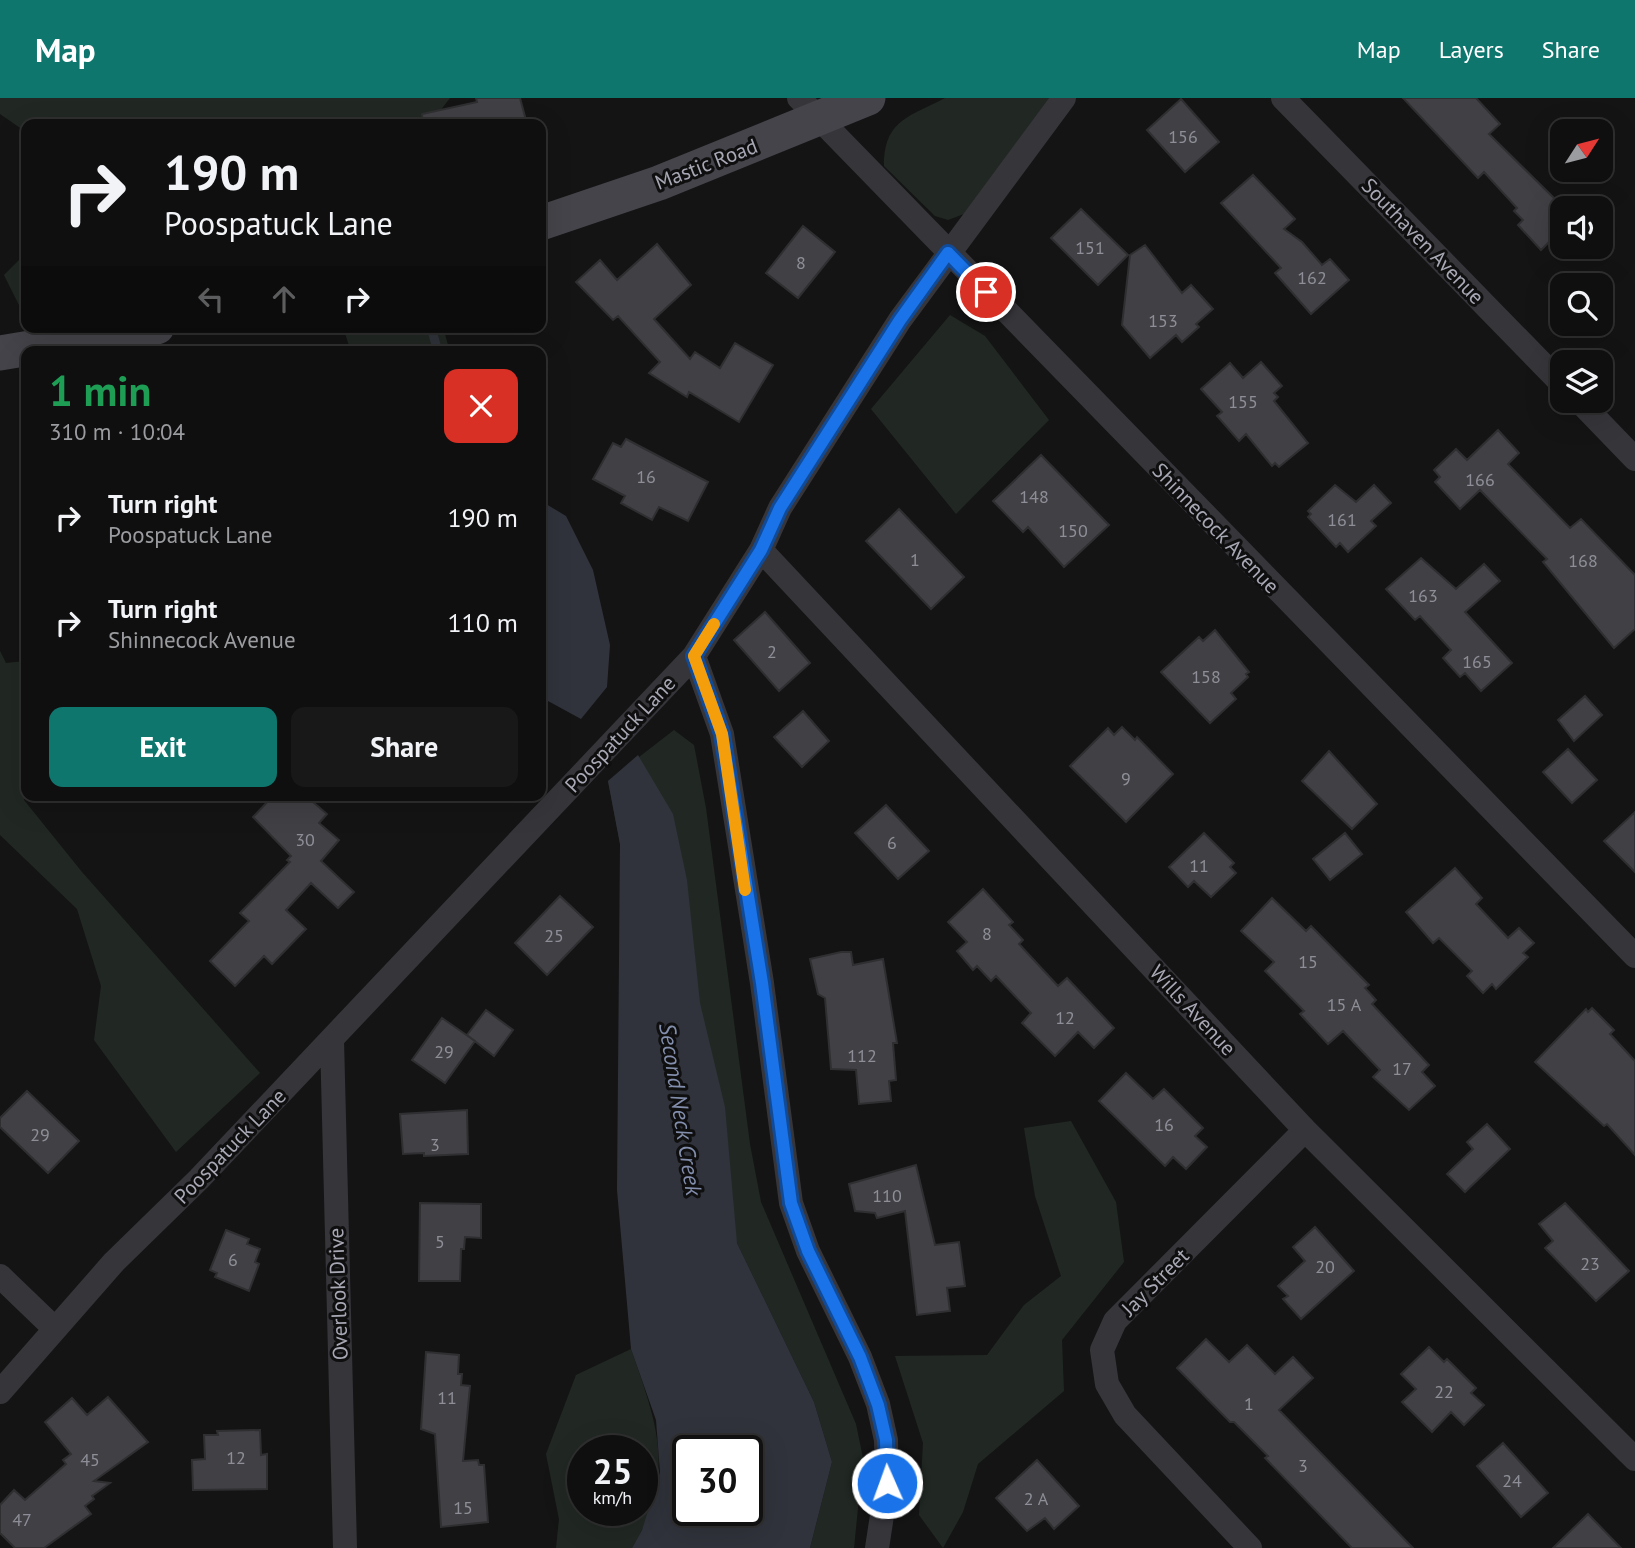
<!DOCTYPE html>
<meta charset="utf-8">
<style>
body{margin:0;font-family:"PT Sans",sans-serif;background:#181819;color:#f1f3f6;height:100vh;display:flex;flex-direction:column;font-size:26px;white-space:nowrap}
*{box-sizing:border-box;margin:0}
p{font-size:23px;color:#9b9c9f}
.icon{flex:none;width:38px;height:38px;fill:none;stroke:currentColor;stroke-width:2;stroke-linecap:round;stroke-linejoin:round}
.map{position:relative;flex:1;overflow:hidden}
.sheet{position:absolute;left:21px;top:248px;width:525px;height:455px;display:flex;flex-direction:column;background:#0f0f10;border-radius:14px;box-shadow:0 7px 28px #0002,0 0 0 2px #2f2f30}
.sheet>*{flex:none}
.top-card{position:absolute;left:21px;top:21px;width:525px;height:214px;border-radius:14px;box-shadow:0 7px 28px #0002,0 0 0 2px #2f2f30;background:#0f0f10;color:#f1f3f6;overflow:hidden}
.needle{width:46px;rotate:54deg}
.fabs{position:absolute;left:1550px;top:21px;display:grid;gap:14px}
.fabs a{display:grid;place-items:center;width:63px;height:63px;border-radius:14px;background:#0f0f10;box-shadow:0 7px 28px #0002,0 0 0 2px #2f2f30;font-size:35px}
.speed{position:absolute;left:567px;top:1337px;display:flex;gap:14px;font-size:35px;font-weight:700;text-align:center}
.speed>*{display:grid;place-content:center;width:91px;height:91px;border-radius:50%;background:#0f0f10;box-shadow:0 7px 28px #0002,0 0 0 2px #2f2f30;line-height:1}
.speed small{font-size:18px;font-weight:400}
.speed .limit{border:4px solid #111;border-radius:10px;background:#fff;color:#111}
.pin{position:absolute;display:grid;place-items:center;width:60px;height:60px;color:#fff;margin:-30px;border:4px solid #fff;border-radius:50%;box-shadow:0 2px 7px #0007}
.me{position:absolute;width:77px;margin:-38px;rotate:358deg;stroke-linejoin:round;filter:drop-shadow(0 0 5px #0008)}
.turn{display:flex;align-items:center;gap:24px;height:147px;padding:0 28px;font-size:32px}
.turn .icon{width:91px;height:91px;stroke-width:2.5}
.turn b{display:block;font-size:49px;line-height:60px}
.lanes{display:flex;align-items:center;height:66px;padding:0 28px;background:#0003;justify-content:center;gap:35px;direction:ltr}
.lanes .off{opacity:.35}
.round{display:grid;place-items:center;flex:none;width:74px;height:74px;border-radius:14px;background:#181819}
.head{display:flex;align-items:center;justify-content:space-between;height:119px;padding:0 28px}
h1{font-size:42px;font-weight:700;line-height:52px;color:#1e9e55}
.button{display:flex;gap:14px;margin-top:auto;padding:14px 28px}
.button a{flex:1;height:80px;border-radius:14px;background:#0f766e;color:#fff;font-size:28px;font-weight:700;line-height:80px;text-align:center}
.button a+a{background:#181819;color:#f1f3f6}
ul{padding:0;list-style:none}
li{display:flex;align-items:center;gap:21px;height:105px;padding:0 28px}
li div{flex:1}
li b{display:block;font-size:26px}
li em{font-style:normal}
header{display:flex;align-items:center;gap:42px;box-sizing:border-box;height:98px;padding:0 35px;background:#0f766e;color:#fff}
header strong{font-size:33px}
nav{display:flex;gap:38px;margin-inline-start:auto;font-size:24px}
.map>svg:first-child{display:block}
.green{fill:#212823;fill-rule:evenodd}
.water{fill:#30333b;fill-rule:evenodd}
.lines{fill:none;stroke-linecap:round;stroke-linejoin:round}
.stream{stroke:#30333b;stroke-width:9}
.building{fill:#414145;stroke:#2f2e31;stroke-width:2}
.minor{stroke:#36353a;stroke-width:24}
.secondary{stroke:#44444a;stroke-width:35}
.route-casing{stroke:#114b97;stroke-width:18}
.route{stroke:#1a73e8;stroke-width:12}
.slow{stroke:#f59e0b;stroke-width:12}
.labels{text-anchor:middle;dominant-baseline:central;stroke-width:6;stroke-linejoin:round;paint-order:stroke}
.number-label{font-size:18px;fill:#8e8e98}
.street-label{font-size:21px;fill:#a7a8b4;stroke:#0f0f10}
.water-label{font-size:23px;font-style:italic;fill:#828eab;stroke:#0f0f10}
</style>
<header>
<strong>Map</strong>
<nav><a>Map</a><a>Layers</a><a>Share</a></nav>
</header>
<div class="map">
<svg width="1635" height="1450" viewBox="0 0 1635 1450">
<rect width="100%" height="100%" fill="#141415"/>
<path class="green" d="M 0,0 L 450,0 L 430,26 L 26,26 L 26,34 L 0,16 Z
M 945,0 L 1053,0 L 964,116 L 948,122 L 935,118 L 884,68 C 884,22 909,19 945,0 Z
M 26,155 L 26,212 L 20,209 L 4,177 Z
M 950,217 L 985,238 L 1049,322 L 956,416 L 871,311 Z
M 343,229 L 443,229 L 450,254 L 351,254 Z
M 0,553 L 6,565 L 26,563 L 24,702 L 82,774 L 260,975 L 176,1054 L 94,942 L 101,888 L 77,811 L 0,737 Z
M 674,632 L 694,647 L 706,710 L 750,1046 L 761,1104 L 856,1326 L 863,1360 L 854,1450 L 810,1450 L 832,1364 L 814,1304 L 737,1145 L 621,866 L 620,746 L 608,683 Z
M 1071,1023 L 1116,1104 L 1124,1164 L 1062,1242 L 1064,1293 L 978,1366 L 963,1414 L 943,1450 L 919,1417 L 923,1345 L 895,1258 L 987,1257 L 1024,1207 L 1061,1178 L 1035,1098 L 1024,1030 Z
M 631,1251 C 657,1326 677,1376 632,1450 L 556,1450 L 559,1421 L 546,1356 L 576,1277 ZM 583,1353 L 642,1353 L 642,1412 L 583,1412 Z"/>
<path class="water" d="M 541,403 L 566,418 L 593,472 L 610,547 L 607,589 L 581,621 L 548,603 L 541,587 Z
M 638,657 L 673,716 L 687,782 L 700,905 L 725,1009 L 737,1145 L 814,1304 L 832,1364 L 810,1450 L 632,1450 L 642,1432 L 660,1375 L 656,1322 L 631,1251 L 617,1092 L 620,746 L 608,683 ZM 688,1353 L 747,1353 L 747,1412 L 688,1412 Z"/>
<g class="lines">
<path class="stream" d="M 431,229 L 438,254"/>
</g>
<path class="building" d="M 476,0 L 520,0 L 527,26 L 423,26 L 422,16 L 477,4 Z
M 1403,0 L 1476,0 L 1500,26 L 1489,36 L 1563,109 L 1563,130 L 1541,152 L 1518,127 L 1523,122 L 1514,113 L 1517,110 L 1484,74 L 1478,80 Z
M 1181,1 L 1219,44 L 1185,74 L 1147,32 Z
M 1253,77 L 1295,121 L 1284,131 L 1302,144 L 1322,167 L 1330,161 L 1349,182 L 1311,216 L 1275,175 L 1281,170 L 1221,105 Z
M 1081,111 L 1128,157 L 1098,187 L 1051,140 Z
M 803,128 L 835,154 L 798,200 L 766,175 Z
M 657,146 L 691,187 L 654,221 L 690,261 L 695,254 L 720,270 L 735,245 L 773,267 L 739,324 L 689,294 L 687,299 L 649,275 L 660,264 L 618,218 L 613,222 L 576,184 L 600,162 L 617,182 Z
M 1145,147 L 1182,195 L 1191,187 L 1213,211 L 1196,226 L 1199,229 L 1182,244 L 1176,237 L 1150,260 L 1122,227 L 1130,157 Z
M 1261,264 L 1282,288 L 1274,295 L 1278,299 L 1274,303 L 1308,345 L 1279,369 L 1275,365 L 1272,368 L 1246,336 L 1239,343 L 1217,318 L 1222,314 L 1201,291 L 1230,265 L 1243,280 Z
M 1498,332 L 1519,355 L 1508,366 L 1570,430 L 1581,421 L 1635,477 L 1635,531 L 1614,550 L 1543,464 L 1547,461 L 1480,392 L 1460,411 L 1435,384 L 1440,379 L 1434,372 L 1456,351 L 1467,362 Z
M 626,341 L 708,384 L 688,423 L 659,409 L 652,422 L 621,405 L 625,398 L 593,381 L 613,345 L 621,349 Z
M 1041,357 L 1109,427 L 1064,469 L 1028,429 L 1023,434 L 993,403 Z
M 1335,387 L 1356,404 L 1374,387 L 1391,405 L 1371,423 L 1376,428 L 1348,454 L 1340,445 L 1336,449 L 1308,419 L 1311,416 L 1308,413 Z
M 899,411 L 964,479 L 931,511 L 866,443 Z
M 1421,460 L 1456,491 L 1484,466 L 1500,483 L 1465,514 L 1512,565 L 1481,593 L 1465,575 L 1460,579 L 1443,560 L 1451,552 L 1420,518 L 1415,522 L 1386,491 Z
M 765,514 L 810,565 L 779,593 L 734,542 Z
M 1215,532 L 1249,574 L 1246,576 L 1248,579 L 1231,595 L 1236,601 L 1210,625 L 1161,574 L 1199,539 L 1203,543 Z
M 1585,598 L 1602,617 L 1574,643 L 1558,622 Z
M 803,613 L 829,643 L 802,669 L 774,639 Z
M 1122,629 L 1135,642 L 1137,639 L 1173,676 L 1126,724 L 1070,668 L 1108,630 L 1114,637 Z
M 1568,651 L 1597,682 L 1572,705 L 1543,674 Z
M 1329,653 L 1377,706 L 1352,731 L 1302,683 Z
M 273,698 L 306,698 L 327,716 L 319,725 L 339,742 L 321,763 L 354,794 L 338,810 L 311,785 L 286,812 L 306,831 L 272,866 L 264,858 L 235,888 L 210,863 L 249,823 L 240,815 L 290,764 L 287,762 L 291,758 L 253,719 Z
M 886,707 L 929,753 L 898,781 L 855,735 Z
M 1635,714 L 1635,774 L 1604,743 Z
M 1204,735 L 1234,765 L 1230,769 L 1236,775 L 1211,799 L 1194,783 L 1188,789 L 1169,769 Z
M 1345,735 L 1362,756 L 1330,782 L 1313,761 Z
M 1455,770 L 1482,800 L 1476,806 L 1508,840 L 1519,830 L 1534,845 L 1523,855 L 1528,859 L 1496,891 L 1492,886 L 1483,895 L 1467,878 L 1472,873 L 1439,840 L 1433,845 L 1406,814 Z
M 983,791 L 1013,824 L 1009,827 L 1023,842 L 1019,846 L 1058,888 L 1067,880 L 1114,930 L 1094,950 L 1078,934 L 1055,958 L 1022,925 L 1031,915 L 996,878 L 991,883 L 977,868 L 973,872 L 957,853 L 967,844 L 948,824 Z
M 560,798 L 593,829 L 547,877 L 515,845 Z
M 1272,800 L 1306,833 L 1311,828 L 1369,887 L 1365,890 L 1376,902 L 1372,906 L 1429,967 L 1422,974 L 1435,988 L 1409,1012 L 1373,979 L 1380,972 L 1343,933 L 1328,946 L 1300,916 L 1304,913 L 1265,873 L 1274,864 L 1241,833 Z
M 841,854 L 851,854 L 853,867 L 883,861 L 897,945 L 893,945 L 896,982 L 889,983 L 891,1003 L 859,1006 L 856,972 L 831,971 L 825,900 L 818,896 L 810,861 Z
M 1592,910 L 1614,932 L 1610,936 L 1635,963 L 1635,1057 L 1607,1026 L 1604,1028 L 1535,964 L 1586,911 L 1588,914 Z
M 486,912 L 513,932 L 494,958 L 467,937 Z
M 442,920 L 475,943 L 445,985 L 412,962 Z
M 1126,975 L 1153,1001 L 1164,991 L 1203,1030 L 1195,1038 L 1207,1049 L 1186,1071 L 1173,1059 L 1165,1068 L 1099,1003 Z
M 27,993 L 79,1043 L 48,1075 L 0,1029 L 0,1020 Z
M 467,1012 L 468,1056 L 424,1058 L 424,1055 L 403,1056 L 400,1016 Z
M 1487,1026 L 1510,1051 L 1465,1094 L 1447,1076 L 1473,1051 L 1467,1044 Z
M 916,1067 L 935,1147 L 959,1144 L 965,1188 L 947,1190 L 950,1213 L 917,1217 L 905,1113 L 877,1120 L 875,1115 L 855,1113 L 849,1086 Z
M 420,1105 L 481,1106 L 481,1140 L 465,1139 L 464,1151 L 461,1151 L 460,1183 L 419,1183 Z
M 1565,1105 L 1629,1173 L 1596,1203 L 1545,1150 L 1553,1143 L 1539,1126 Z
M 1315,1129 L 1354,1173 L 1301,1221 L 1283,1201 L 1288,1198 L 1278,1188 L 1305,1163 L 1293,1149 Z
M 226,1132 L 249,1141 L 247,1146 L 260,1151 L 255,1164 L 259,1166 L 249,1193 L 215,1179 L 217,1175 L 210,1172 Z
M 1206,1241 L 1229,1264 L 1247,1247 L 1275,1276 L 1293,1259 L 1313,1280 L 1279,1312 L 1413,1450 L 1352,1450 L 1265,1360 L 1268,1358 L 1234,1324 L 1230,1324 L 1177,1270 Z
M 1429,1249 L 1444,1264 L 1447,1261 L 1476,1290 L 1471,1295 L 1484,1307 L 1464,1327 L 1451,1314 L 1432,1334 L 1402,1304 L 1416,1291 L 1401,1276 Z
M 426,1254 L 459,1257 L 458,1276 L 462,1276 L 461,1287 L 470,1288 L 463,1363 L 478,1362 L 479,1367 L 484,1367 L 488,1424 L 441,1429 L 435,1336 L 421,1331 Z
M 108,1299 L 148,1344 L 94,1383 L 110,1385 L 92,1398 L 94,1401 L 85,1408 L 91,1416 L 44,1450 L 15,1450 L 0,1435 L 0,1407 L 14,1392 L 25,1402 L 66,1366 L 63,1362 L 71,1356 L 45,1324 L 72,1300 L 87,1317 Z
M 260,1332 L 261,1357 L 267,1356 L 267,1391 L 193,1392 L 192,1362 L 205,1361 L 204,1337 L 218,1337 L 217,1333 Z
M 1503,1345 L 1548,1395 L 1521,1419 L 1477,1368 Z
M 1037,1362 L 1079,1408 L 1054,1431 L 1045,1420 L 1027,1433 L 996,1400 Z
M 1588,1416 L 1621,1450 L 1553,1450 Z"/>
<g class="lines">
<path class="minor" d="M 799,0 L 1635,858
M 1283,0 L 1563,287
M 1579,303 L 1635,361
M 761,452 L 1305,1032 L 1635,1361
M 694,558 L 722,636 L 762,885 L 791,1105 L 808,1153 L 860,1259 L 878,1306 L 886,1342 L 887,1385 L 877,1450
M 332,942 L 345,1450
M 0,1178 L 54,1230
M 0,1294 L 114,1164 L 199,1081 L 694,558 L 761,452 L 780,410 L 900,222 L 1064,0
M 1250,1450 L 1125,1317 L 1107,1286 L 1102,1252 L 1115,1223 L 1305,1032"/>
<path class="secondary" d="M 541,125 L 659,85 L 868,0
M 0,255 L 157,229"/>
</g>
<g class="lines">
<g class="route-casing">
<path id="route" d="M 887,1385 L 886,1342 L 878,1307 L 860,1259 L 808,1153 L 791,1105 L 762,885 L 722,636 L 694,558 L 761,452 L 780,410 L 900,222 L 948,155 L 986,194"/>
</g>
<use href="#route" class="route"/>
<path class="slow" d="M 714,526 L 694,558 L 722,636 L 745,792"/>
</g>
<g class="labels">
<g class="number-label">
<text x="1183" y="38">156</text>
<text x="1090" y="149">151</text>
<text x="801" y="164">8</text>
<text x="1312" y="179">162</text>
<text x="1163" y="222">153</text>
<text x="1243" y="303">155</text>
<text x="646" y="378">16</text>
<text x="1480" y="381">166</text>
<text x="1034" y="398">148</text>
<text x="1342" y="421">161</text>
<text x="1073" y="432">150</text>
<text x="915" y="461">1</text>
<text x="1583" y="462">168</text>
<text x="1423" y="497">163</text>
<text x="772" y="553">2</text>
<text x="1477" y="563">165</text>
<text x="1206" y="578">158</text>
<text x="1126" y="680">9</text>
<text x="305" y="741">30</text>
<text x="892" y="744">6</text>
<text x="1199" y="767">11</text>
<text x="987" y="835">8</text>
<text x="554" y="837">25</text>
<text x="1308" y="863">15</text>
<text x="1344" y="906">15 A</text>
<text x="1065" y="919">12</text>
<text x="444" y="953">29</text>
<text x="862" y="957">112</text>
<text x="1402" y="970">17</text>
<text x="1164" y="1026">16</text>
<text x="40" y="1036">29</text>
<text x="435" y="1046">3</text>
<text x="887" y="1097">110</text>
<text x="440" y="1143">5</text>
<text x="233" y="1161">6</text>
<text x="1590" y="1165">23</text>
<text x="1325" y="1168">20</text>
<text x="1444" y="1293">22</text>
<text x="447" y="1299">11</text>
<text x="1249" y="1305">1</text>
<text x="236" y="1359">12</text>
<text x="90" y="1361">45</text>
<text x="1303" y="1367">3</text>
<text x="1512" y="1382">24</text>
<text x="1036" y="1400">2 A</text>
<text x="463" y="1409">15</text>
<text x="22" y="1421">47</text>
</g>
<g class="street-label">
<text transform="translate(706 66) rotate(-21)">Mastic Road</text>
<text transform="translate(1423 143) rotate(46)">Southaven Avenue</text>
<text transform="translate(1216 430) rotate(46)">Shinnecock Avenue</text>
<text transform="translate(620 636) rotate(-47)">Poospatuck Lane</text>
<text transform="translate(1193 912) rotate(47)">Wills Avenue</text>
<text transform="translate(230 1048) rotate(-46)">Poospatuck Lane</text>
<text transform="translate(1155 1184) rotate(-45)">Jay Street</text>
<text transform="translate(338 1196) rotate(-92)">Overlook Drive</text>
</g>
<g class="water-label">
<text transform="translate(681 1011) rotate(81)">Second Neck Creek</text>
</g>
</g>
</svg>
<div class="fabs">
<a><svg class="needle" viewBox="-14 -14 28 28"><path d="M0-13l5 13h-10z" fill="#e53935"/><path d="M0 13l5-13h-10z" fill="#9b9c9f"/></svg></a>
<a><svg class="icon" aria-label="sound" viewBox="0 0 24 24"><path d="M4 9h4l5-4v14l-5-4H4zM17 9q2 3 0 6"/></svg></a>
<a><svg class="icon" aria-label="search" viewBox="0 0 24 24"><circle cx="10" cy="10" r="6"/><path d="M15 15l6 6"/></svg></a>
<a><svg class="icon" aria-label="layers" viewBox="0 0 24 24"><path d="M12 4l9 5-9 5-9-5zM3 14l9 5 9-5"/></svg></a>
</div>
<div class="speed"><div>25<small>km/h</small></div><div class="limit">30</div></div>
<div class="pin" style="left:986px;top:194px;background:#d93025"><svg class="icon" aria-label="arrive" viewBox="0 0 24 24"><path d="M6 21V4h12l-3 4 3 4H6"/></svg></div>
<svg class="me" style="left:887px;top:1385px" viewBox="-20 -20 40 40"><circle r="17" fill="#1a73e8" stroke="#fff" stroke-width="3"/><path d="M0-11L8 9 0 5-8 9z" fill="#fff"/></svg>
<div class="top-card">
<div class="turn"><svg class="icon" aria-label="right" viewBox="0 0 24 24"><path d="M7 20v-9h11M14 6l5 5-5 5"/></svg><div><b>190 m</b>Poospatuck Lane</div></div>
<div class="lanes"><svg class="icon off" aria-label="left" viewBox="0 0 24 24"><path d="M17 20v-9H6M10 6l-5 5 5 5"/></svg><svg class="icon off" aria-label="ahead" viewBox="0 0 24 24"><path d="M12 20V5M6 11l6-6 6 6"/></svg><svg class="icon" aria-label="right" viewBox="0 0 24 24"><path d="M7 20v-9h11M14 6l5 5-5 5"/></svg></div>
</div>
<section class="sheet">
<div class="head"><div><h1>1 min</h1><p>310 m · 10:04</p></div><a class="round" style="background:#d93025;color:#fff"><svg class="icon" aria-label="close" viewBox="0 0 24 24"><path d="M6 6l12 12M18 6L6 18"/></svg></a></div>
<ul>
<li><svg class="icon" aria-label="right" viewBox="0 0 24 24"><path d="M7 20v-9h11M14 6l5 5-5 5"/></svg><div><b>Turn right</b><p>Poospatuck Lane</p></div><em>190 m</em></li>
<li><svg class="icon" aria-label="right" viewBox="0 0 24 24"><path d="M7 20v-9h11M14 6l5 5-5 5"/></svg><div><b>Turn right</b><p>Shinnecock Avenue</p></div><em>110 m</em></li>
</ul>
<div class="button"><a>Exit</a><a>Share</a></div>
</section>
</div>
